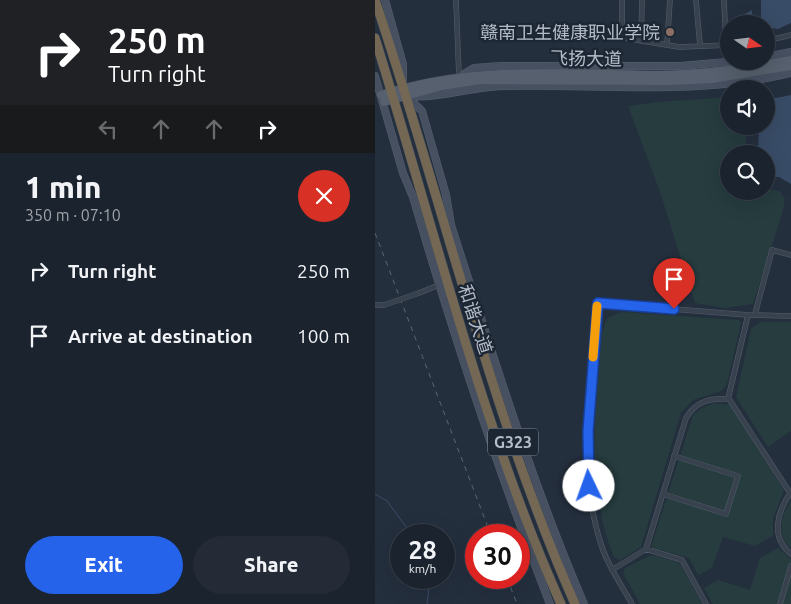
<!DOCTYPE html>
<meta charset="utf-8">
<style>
body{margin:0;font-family:Ubuntu,"Noto Sans SC",sans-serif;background:#242b36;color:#f1f3f6;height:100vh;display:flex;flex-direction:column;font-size:19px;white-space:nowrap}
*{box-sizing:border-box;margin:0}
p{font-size:16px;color:#a0a4aa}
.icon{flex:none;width:28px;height:28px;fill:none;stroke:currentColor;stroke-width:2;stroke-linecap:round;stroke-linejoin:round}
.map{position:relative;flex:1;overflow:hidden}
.details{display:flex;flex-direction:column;background:#1b232e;width:375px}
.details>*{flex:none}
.banner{background:#202124;color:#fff;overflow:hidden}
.needle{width:32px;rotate:104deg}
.fabs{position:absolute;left:345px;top:15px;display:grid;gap:10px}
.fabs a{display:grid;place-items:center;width:55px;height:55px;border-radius:50%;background:#1b232e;box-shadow:0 5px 20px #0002,0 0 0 1px #39404a;font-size:25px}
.speed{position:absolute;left:15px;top:524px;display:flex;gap:10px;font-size:25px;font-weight:700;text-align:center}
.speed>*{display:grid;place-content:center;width:65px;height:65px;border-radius:50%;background:#1b232e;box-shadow:0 5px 20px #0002,0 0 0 1px #39404a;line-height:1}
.speed small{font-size:12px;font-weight:400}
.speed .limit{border:8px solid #d22;background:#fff;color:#111}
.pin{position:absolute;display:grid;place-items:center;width:42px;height:42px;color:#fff;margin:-51px -21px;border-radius:50% 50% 50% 0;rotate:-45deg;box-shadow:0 0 5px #0007}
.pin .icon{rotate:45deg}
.me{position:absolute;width:55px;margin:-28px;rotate:357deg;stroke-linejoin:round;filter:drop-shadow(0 0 4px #0008)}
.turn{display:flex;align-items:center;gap:18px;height:105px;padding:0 25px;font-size:22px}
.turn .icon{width:65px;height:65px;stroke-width:2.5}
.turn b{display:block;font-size:35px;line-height:42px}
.lanes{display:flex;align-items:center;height:48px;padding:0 25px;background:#0003;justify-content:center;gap:25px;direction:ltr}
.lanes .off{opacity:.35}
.round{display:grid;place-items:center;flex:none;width:52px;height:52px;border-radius:26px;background:#242b36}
.overview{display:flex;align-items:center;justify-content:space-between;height:85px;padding:0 25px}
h1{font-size:30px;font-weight:800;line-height:38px}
.button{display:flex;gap:10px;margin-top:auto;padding:10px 25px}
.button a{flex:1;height:58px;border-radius:30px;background:#2563eb;color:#fff;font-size:20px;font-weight:800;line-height:58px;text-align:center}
.button a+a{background:#242b36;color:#f1f3f6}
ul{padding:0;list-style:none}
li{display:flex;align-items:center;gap:15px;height:65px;padding:0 25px}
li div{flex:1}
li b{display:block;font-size:19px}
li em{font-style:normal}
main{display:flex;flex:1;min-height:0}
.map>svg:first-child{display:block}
.green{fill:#263c3f}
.water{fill:#394c67}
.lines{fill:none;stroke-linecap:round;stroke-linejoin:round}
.stream{stroke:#394c67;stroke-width:1}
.street-casing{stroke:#565f6c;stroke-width:5.5}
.secondary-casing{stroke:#565f6c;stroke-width:8}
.primary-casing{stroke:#414a57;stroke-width:9}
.highway-casing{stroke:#434c59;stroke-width:10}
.street{stroke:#38414e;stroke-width:4.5}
.secondary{stroke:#465061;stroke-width:7}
.primary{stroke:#56606e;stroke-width:8}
.highway{stroke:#746855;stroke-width:9}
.rail{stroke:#5a6575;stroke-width:1;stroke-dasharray:5 5;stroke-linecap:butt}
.street-bridge-casing{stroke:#565f6c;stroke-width:5.5;stroke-linecap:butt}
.street-bridge{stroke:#38414e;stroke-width:4.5}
.route-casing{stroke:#184099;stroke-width:12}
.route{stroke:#2563eb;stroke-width:9}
.slow{stroke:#f59e0b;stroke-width:9}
.education-dot{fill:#8d6e63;stroke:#1d2633;stroke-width:2}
.labels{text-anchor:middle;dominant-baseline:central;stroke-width:5;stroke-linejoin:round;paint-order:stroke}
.shield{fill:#1d2633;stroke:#878f9c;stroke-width:1}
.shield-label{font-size:16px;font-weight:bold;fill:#b4bcc9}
.poi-label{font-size:18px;fill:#b4bcc9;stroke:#1d2633;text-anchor:end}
.street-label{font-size:18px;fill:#b4bcc9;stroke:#1d2633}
</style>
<main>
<section class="details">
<div class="banner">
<div class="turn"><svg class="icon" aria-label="right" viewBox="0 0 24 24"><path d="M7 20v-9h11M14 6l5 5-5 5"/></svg><div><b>250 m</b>Turn right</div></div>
<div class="lanes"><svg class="icon off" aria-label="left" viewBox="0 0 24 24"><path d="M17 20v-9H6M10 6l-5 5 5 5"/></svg><svg class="icon off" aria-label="ahead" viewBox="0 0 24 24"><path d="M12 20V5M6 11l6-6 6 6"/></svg><svg class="icon off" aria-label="ahead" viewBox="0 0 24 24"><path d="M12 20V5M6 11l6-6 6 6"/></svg><svg class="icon" aria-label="right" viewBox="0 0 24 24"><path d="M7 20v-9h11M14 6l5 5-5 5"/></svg></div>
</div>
<div class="overview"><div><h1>1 min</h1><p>350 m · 07:10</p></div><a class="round" style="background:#d93025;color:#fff"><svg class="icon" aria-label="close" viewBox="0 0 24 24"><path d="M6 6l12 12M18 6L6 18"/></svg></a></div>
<ul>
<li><svg class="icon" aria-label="right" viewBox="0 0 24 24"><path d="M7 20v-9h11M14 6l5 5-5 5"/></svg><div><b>Turn right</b></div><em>250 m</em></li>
<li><svg class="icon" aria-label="arrive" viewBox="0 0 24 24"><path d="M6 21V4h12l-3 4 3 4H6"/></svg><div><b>Arrive at destination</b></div><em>100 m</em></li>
</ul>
<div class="button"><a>Exit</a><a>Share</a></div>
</section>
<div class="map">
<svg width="416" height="604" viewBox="0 0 416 604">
<rect width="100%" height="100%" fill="#242f3e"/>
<path class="green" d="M 354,97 L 354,126 L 371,126 L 371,154 L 354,154 L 354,191 L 399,190 L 405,191 L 410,199 L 407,214 L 378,304 L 350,308 L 320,303 L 285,192 L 253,106 L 284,102 Z
M 247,312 L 364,320 L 366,323 L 353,380 L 350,387 L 346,391 L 318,400 L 306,413 L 266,547 L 245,560 L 239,557 C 209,486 221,407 227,332 L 232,318 Z
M 385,322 L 416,322 L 416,431 L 393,447 L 361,397 L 376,329 Z
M 339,403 L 355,405 L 409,490 L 398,519 L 398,536 L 380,546 L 348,537 L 337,568 L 323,575 L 314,558 L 276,547 L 318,415 L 325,409 Z
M 416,501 L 416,548 C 401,536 406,515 416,501 Z
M 403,548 L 416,559 L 416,604 L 338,604 L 329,588 L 343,580 L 375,590 L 385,558 Z
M 276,555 L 302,562 L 306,565 L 327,604 L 265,604 L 248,573 L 250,568 Z"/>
<path class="water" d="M 386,0 L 416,0 L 416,23 L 403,29 L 391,27 L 391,24 L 366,24 L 370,14 L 377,10 L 377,22 L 386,22 Z
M 416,95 L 416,184 L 404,177 L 391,177 L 391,154 L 383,154 L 384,126 L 391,126 L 391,100 Z"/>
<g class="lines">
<path class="stream" d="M 0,494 L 12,501 L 37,535
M 52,604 L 55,578"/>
<g class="street-casing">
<path id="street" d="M 81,0 L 84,77
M 247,0 L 247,33 L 250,38 L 304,47 L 354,45
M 321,0 L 325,46
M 349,0 L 351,46
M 266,41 L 267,0
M 391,41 L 416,35
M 292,45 L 295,0
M 44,293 L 64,285
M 0,305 L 9,305
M 380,314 L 397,250 L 416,255
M 353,399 L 373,315
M 416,492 C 402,512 395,537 416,554
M 288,494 L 351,514 L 363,476 L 299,456
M 271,549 L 311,418 C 321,401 335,398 354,399 L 415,493
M 237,570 L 271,549 L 307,560 L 331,604
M 257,604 C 247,586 235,569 228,550 C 200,471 216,384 223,303 L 373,315 L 416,316
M 405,604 L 416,566"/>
</g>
<g class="secondary-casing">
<path id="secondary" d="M 10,0 L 28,64 L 28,80
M 391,57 L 416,52
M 0,76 L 28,173 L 38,197 C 78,334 123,471 175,604
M 84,77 L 99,68 L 126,66 L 306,66 L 363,61
M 31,96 L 47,111 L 71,195 L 76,225 C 117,352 156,481 209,604
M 33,96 C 64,99 98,86 131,86 C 226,84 322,96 416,73"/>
</g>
<g class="primary-casing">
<path id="primary" d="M 6,95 C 96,65 188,74 281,75 C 327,75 371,68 416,60
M 9,102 L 67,86 L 106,80 L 296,81 L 337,79 L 416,66"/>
</g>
<g class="highway-casing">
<path id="highway" d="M 0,0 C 68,201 114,409 200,604
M 0,38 C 59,227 105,423 186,604"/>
</g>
<use href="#street" class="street"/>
<use href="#secondary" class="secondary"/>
<use href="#primary" class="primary"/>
<use href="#highway" class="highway"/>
<path class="rail" d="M 0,233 L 116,535
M 132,578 L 142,604"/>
<g class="street-bridge-casing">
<path id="street-bridge" d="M 9,305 L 44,293"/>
</g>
<use href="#street-bridge" class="street-bridge"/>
</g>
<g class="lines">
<g class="route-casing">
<path id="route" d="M 214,486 L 213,431 L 223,303 L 299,309"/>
</g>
<use href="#route" class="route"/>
<path class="slow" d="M 218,357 L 222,306"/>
</g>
<circle class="education-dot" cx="295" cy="32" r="5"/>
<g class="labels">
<rect class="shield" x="113" y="428.5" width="50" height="27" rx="4"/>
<g class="shield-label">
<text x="138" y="442">G323</text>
</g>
<g class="poi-label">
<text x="285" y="32">赣南卫生健康职业学院</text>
</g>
<g class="street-label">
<text transform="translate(211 58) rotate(1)">飞扬大道</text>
<text transform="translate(101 319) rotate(72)">和谐大道</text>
</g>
</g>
</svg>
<div class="fabs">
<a><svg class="needle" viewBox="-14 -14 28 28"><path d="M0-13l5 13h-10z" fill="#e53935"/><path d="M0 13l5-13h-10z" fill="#a0a4aa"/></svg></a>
<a><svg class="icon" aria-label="sound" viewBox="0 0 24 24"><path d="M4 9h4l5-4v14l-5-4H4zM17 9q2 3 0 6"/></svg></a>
<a><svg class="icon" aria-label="search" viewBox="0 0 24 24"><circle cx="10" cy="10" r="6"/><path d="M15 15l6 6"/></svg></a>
</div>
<div class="speed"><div>28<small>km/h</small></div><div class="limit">30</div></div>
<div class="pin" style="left:299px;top:309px;background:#d93025"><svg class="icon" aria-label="arrive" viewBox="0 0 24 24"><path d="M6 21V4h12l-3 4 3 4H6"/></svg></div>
<svg class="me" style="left:214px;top:486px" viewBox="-20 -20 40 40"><circle r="19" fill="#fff"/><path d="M0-13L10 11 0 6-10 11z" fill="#2563eb"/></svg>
</div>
</main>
